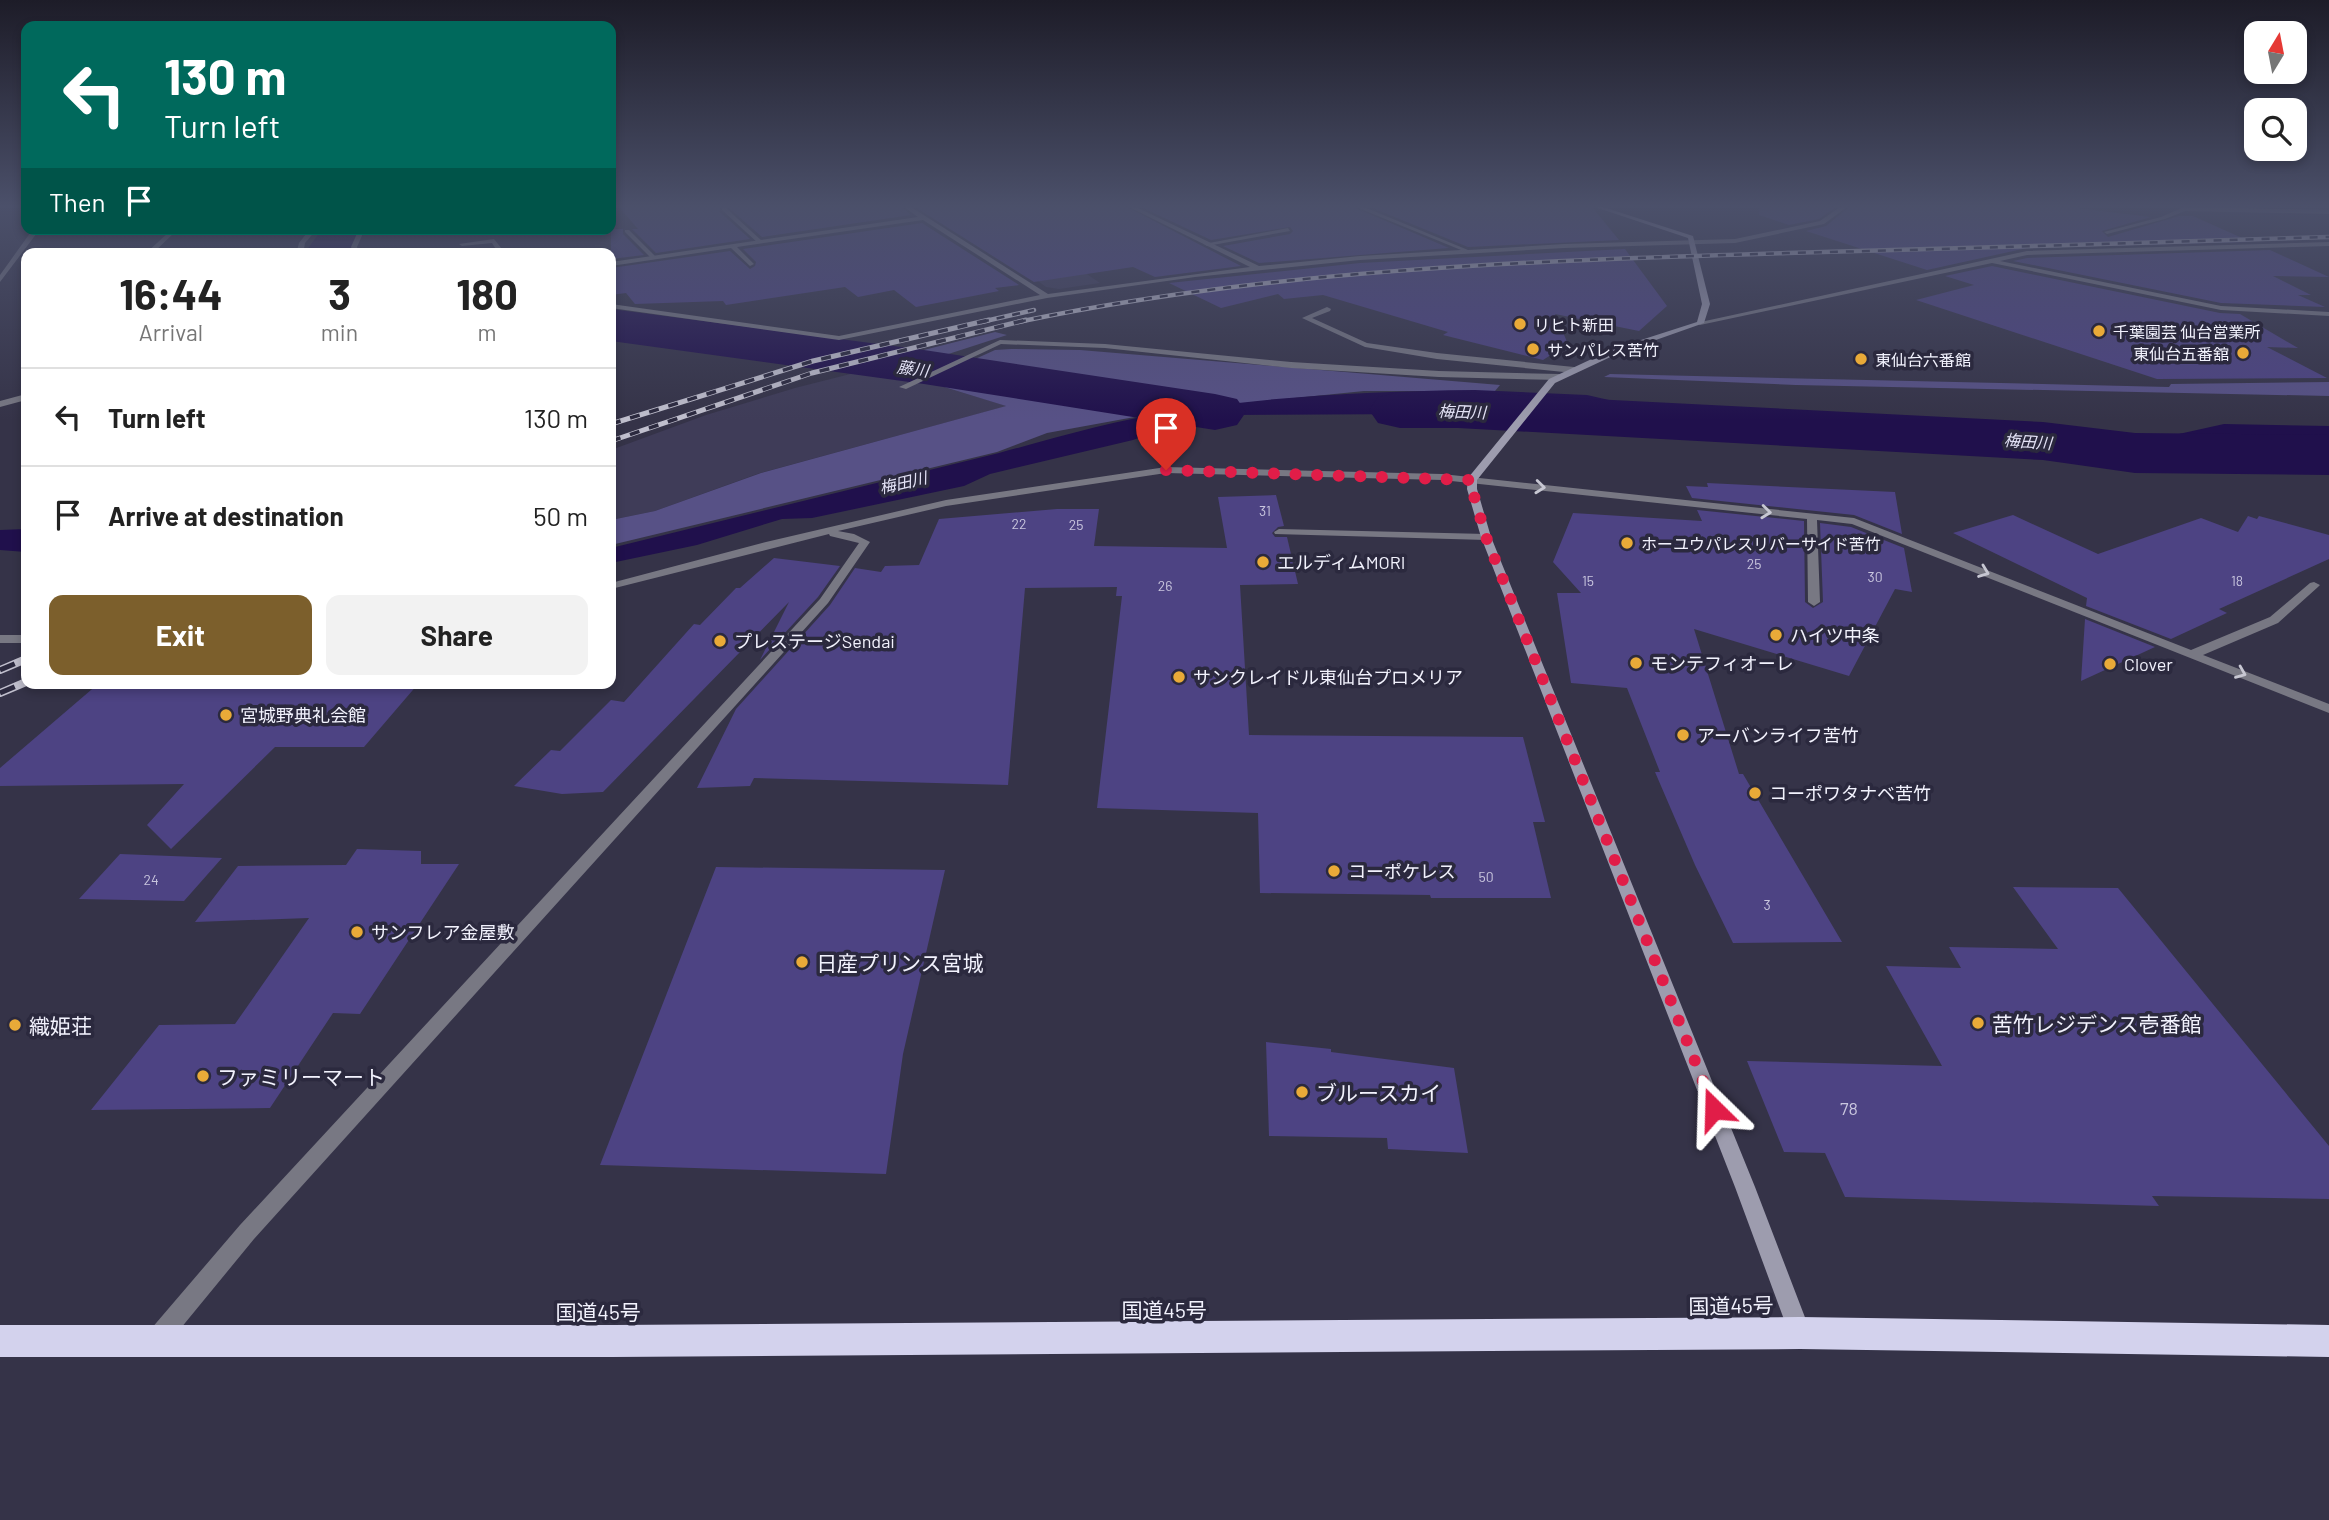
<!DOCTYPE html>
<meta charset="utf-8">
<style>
body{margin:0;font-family:Barlow,"Noto Sans JP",sans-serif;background:#f2f2f2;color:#222;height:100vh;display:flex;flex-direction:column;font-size:26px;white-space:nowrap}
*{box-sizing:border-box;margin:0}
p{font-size:23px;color:#767676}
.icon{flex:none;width:38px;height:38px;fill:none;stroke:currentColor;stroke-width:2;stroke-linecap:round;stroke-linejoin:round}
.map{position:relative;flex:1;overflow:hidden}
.panel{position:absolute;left:21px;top:248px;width:595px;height:441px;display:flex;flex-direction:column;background:#fff;border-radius:14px;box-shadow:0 4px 10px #0003}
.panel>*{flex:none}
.guide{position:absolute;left:21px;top:21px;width:595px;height:214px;border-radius:14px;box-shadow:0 4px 10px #0003;background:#00695c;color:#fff;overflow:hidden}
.needle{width:46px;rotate:10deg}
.buttons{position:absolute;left:2244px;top:21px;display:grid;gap:14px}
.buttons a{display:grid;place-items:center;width:63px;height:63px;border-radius:14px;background:#fff;box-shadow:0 4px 10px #0003;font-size:35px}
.pin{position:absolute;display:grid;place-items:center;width:60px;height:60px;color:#fff;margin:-72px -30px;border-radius:50% 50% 50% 0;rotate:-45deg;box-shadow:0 0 7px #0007}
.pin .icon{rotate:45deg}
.me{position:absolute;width:77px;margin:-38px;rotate:338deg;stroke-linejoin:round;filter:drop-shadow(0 0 5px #0008)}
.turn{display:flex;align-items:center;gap:24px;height:147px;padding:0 28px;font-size:32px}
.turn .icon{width:91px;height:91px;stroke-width:2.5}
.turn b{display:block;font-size:49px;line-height:60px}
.then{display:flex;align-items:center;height:66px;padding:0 28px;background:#0003;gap:14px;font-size:26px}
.eta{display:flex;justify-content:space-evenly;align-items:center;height:119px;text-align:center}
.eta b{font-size:42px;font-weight:700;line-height:49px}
.button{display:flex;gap:14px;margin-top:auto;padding:14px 28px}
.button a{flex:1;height:80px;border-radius:14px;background:#7c5f2c;color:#fff;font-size:28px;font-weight:700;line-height:80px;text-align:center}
.button a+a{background:#f2f2f2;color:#222}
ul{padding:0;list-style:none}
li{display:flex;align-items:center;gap:21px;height:98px;padding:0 28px;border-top:2px solid #e0e0e0}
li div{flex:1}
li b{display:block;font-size:26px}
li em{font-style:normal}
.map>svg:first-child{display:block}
.built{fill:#3f3c58}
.green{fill:#575186}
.water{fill:#20104c}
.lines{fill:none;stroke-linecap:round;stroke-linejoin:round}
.river{fill:#20104c;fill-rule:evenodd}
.building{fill:#4d4383}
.lane{fill:#787883;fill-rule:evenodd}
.street{fill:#787883;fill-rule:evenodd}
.secondary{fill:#9d9cae;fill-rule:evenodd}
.highway{fill:#d3d2ed;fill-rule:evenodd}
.rail-far2-casing{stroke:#c0bfcd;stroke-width:4.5}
.rail-far1-casing{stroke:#c0bfcd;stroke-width:5}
.rail-casing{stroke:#c0bfcd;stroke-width:8}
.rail-far2{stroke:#2b293e;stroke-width:2.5;stroke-dasharray:8;stroke-linecap:butt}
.rail-far1{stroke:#2b293e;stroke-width:3.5;stroke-dasharray:10;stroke-linecap:butt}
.rail{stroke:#2b293e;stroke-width:5;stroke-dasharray:16;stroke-linecap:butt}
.oneway{stroke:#c7c7d2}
.route{stroke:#e11d48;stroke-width:12;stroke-dasharray:0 21.6}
.poi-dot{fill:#e9aa38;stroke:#2b293e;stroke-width:2.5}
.labels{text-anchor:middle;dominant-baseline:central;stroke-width:7;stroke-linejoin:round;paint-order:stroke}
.number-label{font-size:14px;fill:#c9c6de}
.far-poi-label{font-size:16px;fill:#f2f2fd;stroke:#2b293e;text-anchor:start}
.far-water-label{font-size:16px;font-style:italic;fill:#e3e2f6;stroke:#2b293e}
.poi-label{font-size:18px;fill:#f2f2fd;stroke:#2b293e;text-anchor:start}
.near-number-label{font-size:18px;fill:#c9c6de}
.near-poi-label{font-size:21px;fill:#f2f2fd;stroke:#2b293e;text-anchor:start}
.near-street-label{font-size:21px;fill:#f2f2fd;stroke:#2b293e}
</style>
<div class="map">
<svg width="2329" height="1520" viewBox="0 0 2329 1520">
<rect width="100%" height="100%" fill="#353348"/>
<path class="built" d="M 1069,262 L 1100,283 L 1059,289 L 1046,287 L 1022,269 Z
M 878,367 L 1007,406 L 760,473 L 655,511 L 611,520 L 611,450 L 706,415 L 795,388 Z"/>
<path class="green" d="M 611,313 L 773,337 L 799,342 L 801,345 L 795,348 L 611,321 Z
M 995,332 L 1007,335 L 933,359 L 912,353 Z
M 1011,349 L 1080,350 L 1500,385 L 1495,391 L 1364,391 L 1216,406 L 962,365 L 995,350 Z
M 946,374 L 1136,401 L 1173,410 L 1047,433 L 997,452 L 611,545 L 611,520 L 655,511 L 761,473 L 1006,406 L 928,382 Z
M 1610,374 L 2169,387 L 2171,384 L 2329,382 L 2329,396 L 1796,385 L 1604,377 Z"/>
<path class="water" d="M 1475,390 L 1587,395 L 1622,403 L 1852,420 L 2010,446 L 2138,443 L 2224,424 L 2329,426 L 2329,464 L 2016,458 L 1897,440 L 1754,429 L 1624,413 L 1225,415 L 1182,422 L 1133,440 L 990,474 L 964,486 L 812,518 L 782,519 L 697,545 L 611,563 L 611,548 L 999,453 C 1055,438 1119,419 1176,411 C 1275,396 1375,391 1475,390 Z
M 26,529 L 26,552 L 0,550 L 0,530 Z"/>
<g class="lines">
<path class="river" d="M 322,229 L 367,229 L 350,254 L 304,254 Z
M 611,309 L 924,350 L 1215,394 L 1237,399 L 1246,412 L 1237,425 L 1215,430 L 924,384 L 611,341 Z
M 1400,392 L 1458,392 L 2043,422 L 2135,433 L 2329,435 L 2329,475 L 2135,473 L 2043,460 L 1458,428 L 1400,428 L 1378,423 L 1369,410 L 1378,397 Z"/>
</g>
<path class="building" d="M 619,207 L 720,207 L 720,212 L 750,239 L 656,253 L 632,229 L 638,229 Z
M 728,207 L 902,207 L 911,215 L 762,237 Z
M 915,207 L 1127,207 L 1241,266 L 1155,277 L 1133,267 L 1034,282 Z
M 1141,207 L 1353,207 L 1449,248 L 1259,263 L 1223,246 L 1290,234 L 1293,231 L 1290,227 L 1211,240 Z
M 1370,207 L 1592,207 L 1619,240 L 1468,247 Z
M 1760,207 L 1836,207 L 1819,219 L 1789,225 L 1759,215 Z
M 1849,207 L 2068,207 L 2151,217 L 2102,231 L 2108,237 L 2179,216 L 2193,216 L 2251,242 L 2027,248 L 1927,270 L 1806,231 L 1826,226 Z
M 922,223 L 1019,285 L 995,288 L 999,291 L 916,307 L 894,290 L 858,297 L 845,287 L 726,305 L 723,301 L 635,304 L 626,293 L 611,295 L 611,268 L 730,251 L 750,269 L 755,266 L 756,262 L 743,249 Z
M 611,229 L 623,229 L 623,234 L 644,255 L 611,259 Z
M 1625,249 L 1667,306 L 1639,331 L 1555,314 L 1568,344 L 1543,360 L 1443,335 L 1448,332 L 1323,295 L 1284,299 L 1278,294 L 1221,308 L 1169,283 L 1360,263 Z
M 2270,250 L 2329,277 L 2273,276 L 2311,295 L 2298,295 L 2325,307 L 2221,303 L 2013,261 L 2027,258 Z
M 1992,266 L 2220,313 L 2240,314 L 2298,348 L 2267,347 L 2327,378 L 2157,379 L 1916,300 L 1974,285 L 1945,276 Z
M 1707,483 L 1895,492 L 1902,534 L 1854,515 L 1692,498 L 1686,486 L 1708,487 Z
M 1276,495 L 1284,526 L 1278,527 L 1272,533 L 1275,537 L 1287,537 L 1298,584 L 1240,585 L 1249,735 L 1523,737 L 1545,822 L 1533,822 L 1551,898 L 1431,898 L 1430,895 L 1260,893 L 1258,813 L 1097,808 L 1122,596 L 1116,596 L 1117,587 L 1025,588 L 1008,785 L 754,778 L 750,786 L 697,788 L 736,709 L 830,605 L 855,568 L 881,572 L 885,566 L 919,565 L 939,519 L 1057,509 L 1099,509 L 1094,546 L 1227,548 L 1218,497 Z
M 1697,510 L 1804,521 L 1805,602 L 1813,608 L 1823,602 L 1820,523 L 1851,527 L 1904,548 L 1912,592 L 1895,589 L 1849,676 L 1694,629 L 1739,774 L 1743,774 L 1842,942 L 1733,943 L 1695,865 L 1655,772 L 1660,772 L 1627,688 L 1571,683 L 1557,593 L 1581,593 L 1553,562 L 1573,513 L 1702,521 Z
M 2013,515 L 2098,554 L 2201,518 L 2238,532 L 2248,516 L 2257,519 L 2259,516 L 2329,535 L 2329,559 L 2219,609 L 2227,613 L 2171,639 L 2086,606 L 2087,598 L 1953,533 Z
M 774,558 L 840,566 L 818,597 L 760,660 L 789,602 L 603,792 L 562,794 L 514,786 L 551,750 L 560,751 L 611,700 L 624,702 L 694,624 L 700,625 L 736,588 L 740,588 Z
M 2085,619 L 2155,647 L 2081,681 Z
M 98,684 L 418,684 L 364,747 L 275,747 L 171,849 L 147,825 L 184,784 L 0,786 L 0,768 Z
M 357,849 L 421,851 L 421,864 L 459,864 L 360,1014 L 333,1013 L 270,1108 L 91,1110 L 159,1025 L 235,1024 L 309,918 L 195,922 L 238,866 L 346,865 Z
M 120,854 L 222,858 L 184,901 L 79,899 Z
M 716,867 L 945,870 L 903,1054 L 886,1174 L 600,1165 Z
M 2013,887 L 2118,888 L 2329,1146 L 2329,1199 L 2152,1196 L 2159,1206 L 1845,1197 L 1825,1153 L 1784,1152 L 1747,1061 L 1942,1066 L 1886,966 L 1961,968 L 1949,947 L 2058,949 Z
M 1266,1042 L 1331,1049 L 1331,1052 L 1454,1068 L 1468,1153 L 1388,1149 L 1387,1138 L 1269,1136 Z"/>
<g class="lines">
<path class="lane" d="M 722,208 L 726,208 L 762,241 L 762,243 L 758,243 L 722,210 Z
M 1288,228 L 1290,231 L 1207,246 L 1204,244 Z
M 33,229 L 40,229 L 0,282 L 0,275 Z
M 168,229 L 174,229 L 175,232 L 152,254 L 145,254 L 169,232 Z
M 310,229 L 317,229 L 305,243 L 303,254 L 296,254 L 299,243 Z
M 625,230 L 629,230 L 656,257 L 656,259 L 652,259 L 625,232 Z
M 494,239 L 506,254 L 499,254 L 492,243 L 462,246 L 459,244 Z
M 1327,307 L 1331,309 L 1330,311 L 1312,318 L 1367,343 L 1437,353 L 1574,367 L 1578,370 L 1574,373 L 1437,359 L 1365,347 L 1302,318 Z
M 1000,340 L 1105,344 L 1291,362 L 1439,371 L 1559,374 L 1563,377 L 1559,380 L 1439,377 L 1291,368 L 1105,348 L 1001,344 L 906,389 L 899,387 Z
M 1279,529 L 1486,534 L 1491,537 L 1486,540 L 1275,534 L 1274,532 Z"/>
<path class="street" d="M 904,207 L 911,207 L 1048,294 L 1250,267 L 1129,207 L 1136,207 L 1259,266 L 1360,256 L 1461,250 L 1356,207 L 1364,207 L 1468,250 L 1564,244 L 1735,239 L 1820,221 L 1840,207 L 1847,207 L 1824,224 L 1735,243 L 1564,248 L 1360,260 L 1195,277 L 1047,298 L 839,340 L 611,308 L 611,304 L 839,336 L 1040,295 L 923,220 L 737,247 L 754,264 L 750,266 L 731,248 L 611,266 L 611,262 L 918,217 Z
M 2184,207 L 2329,210 L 2329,214 L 2185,211 L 2165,219 L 2107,234 L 2104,232 L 2161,217 Z
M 359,229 L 365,229 L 357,247 L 361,254 L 354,254 L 351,247 Z
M 2329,242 L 2329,246 L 2027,255 L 2000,261 L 2221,306 L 2329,312 L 2329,316 L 2221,310 L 1992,263 L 1700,325 L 1696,323 L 2027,251 Z
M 26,394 L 26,400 L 0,407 L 0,401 Z
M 1166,467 L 1442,474 L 1854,518 L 2191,650 L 2270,617 L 2310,583 L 2314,582 L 2320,585 L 2318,587 L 2278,623 L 2203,655 L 2329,704 L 2329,713 L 1852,524 L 1817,520 L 1820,602 L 1814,606 L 1808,602 L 1807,519 L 1442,480 L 1166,473 L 946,506 L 838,531 L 854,534 L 870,542 L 828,603 L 254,1239 L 167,1345 L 159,1348 L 151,1345 L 148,1337 L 151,1329 L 240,1225 L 820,599 L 859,543 L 830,536 L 829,534 L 611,589 L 611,583 L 766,542 L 946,500 Z
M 0,635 L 26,635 L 26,643 L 0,643 Z"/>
<path class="secondary" d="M 1595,207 L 1603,207 L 1693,236 L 1710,304 L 1704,323 L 1619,353 L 1555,383 L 1477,480 L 1477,489 L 1491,537 L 1755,1187 L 1811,1333 L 1808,1341 L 1800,1344 L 1792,1341 L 1789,1333 L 1735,1187 L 1481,537 L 1467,489 L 1468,478 L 1549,379 L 1613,349 L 1697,322 L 1702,304 L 1688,238 Z"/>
<path class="highway" d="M 1800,1317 L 2329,1325 L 2329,1357 L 1800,1349 L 613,1357 L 0,1357 L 0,1325 L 613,1325 Z"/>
<g class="rail-far2-casing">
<path id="rail-far2" d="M 981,322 L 1034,310
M 1018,322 C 1271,269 1529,261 1787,253 C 1968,249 2148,242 2329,237"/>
</g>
<g class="rail-far1-casing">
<path id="rail-far1" d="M 611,424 L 813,361 L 989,320
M 611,441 L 812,373 L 1026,320"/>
</g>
<g class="rail-casing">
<path id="rail" d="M 0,670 L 26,659
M 0,693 L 26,682"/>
</g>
<use href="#rail-far2" class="rail-far2"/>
<use href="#rail-far1" class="rail-far1"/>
<use href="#rail" class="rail"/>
</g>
<defs><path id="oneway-chevron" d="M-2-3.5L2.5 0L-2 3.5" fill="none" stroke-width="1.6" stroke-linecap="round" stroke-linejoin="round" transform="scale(1.75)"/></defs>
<g class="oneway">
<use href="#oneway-chevron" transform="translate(1540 487) rotate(6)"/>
<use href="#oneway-chevron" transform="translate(1766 512) rotate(6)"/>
<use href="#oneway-chevron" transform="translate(1984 572) rotate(21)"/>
<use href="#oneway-chevron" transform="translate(2241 673) rotate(22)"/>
</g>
<linearGradient id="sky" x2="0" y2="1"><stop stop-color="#1d1c28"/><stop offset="0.49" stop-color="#4b506a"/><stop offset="1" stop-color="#4b506a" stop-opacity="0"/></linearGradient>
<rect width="2329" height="420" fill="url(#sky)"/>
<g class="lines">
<path class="route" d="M 1166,470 L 1472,480 L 1472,489 L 1486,537 L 1714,1109"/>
</g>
<g class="poi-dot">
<circle cx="1520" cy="324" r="7"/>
<circle cx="2099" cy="331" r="7"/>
<circle cx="1533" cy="349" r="7"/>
<circle cx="2243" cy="353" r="7"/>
<circle cx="1861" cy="359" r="7"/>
<circle cx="1627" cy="543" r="7"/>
<circle cx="1263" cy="562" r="7"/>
<circle cx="1776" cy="635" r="7"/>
<circle cx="720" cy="641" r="7"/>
<circle cx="1636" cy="663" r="7"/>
<circle cx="2110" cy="664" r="7"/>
<circle cx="1179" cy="677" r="7"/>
<circle cx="226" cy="715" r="7"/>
<circle cx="1683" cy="735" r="7"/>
<circle cx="1755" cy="793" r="7"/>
<circle cx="1334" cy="871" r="7"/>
<circle cx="357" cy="932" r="7"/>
<circle cx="802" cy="962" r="7"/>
<circle cx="1978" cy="1023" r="7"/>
<circle cx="15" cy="1025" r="7"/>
<circle cx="203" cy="1076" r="7"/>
<circle cx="1302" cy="1092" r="7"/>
</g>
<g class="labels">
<g class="number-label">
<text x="1265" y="510">31</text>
<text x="1019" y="523">22</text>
<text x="1076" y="524">25</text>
<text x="1754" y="563">25</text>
<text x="1875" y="576">30</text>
<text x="1588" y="580">15</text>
<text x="2237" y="580">18</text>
<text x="1165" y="585">26</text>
<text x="1486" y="876">50</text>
<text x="151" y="879">24</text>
<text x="1767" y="904">3</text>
</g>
<g class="far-poi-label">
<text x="1534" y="324">リヒト新田</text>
<text x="2113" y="331">千葉園芸 仙台営業所</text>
<text x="1547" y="349">サンパレス苦竹</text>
<text x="2229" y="353" text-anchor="end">東仙台五番舘</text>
<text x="1875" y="359">東仙台六番館</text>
<text x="1641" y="543">ホーユウパレスリバーサイド苦竹</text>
</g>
<g class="far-water-label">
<text transform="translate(913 368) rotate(8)">藤川</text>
<text transform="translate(1462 411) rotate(2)">梅田川</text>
<text transform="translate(2028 441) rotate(4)">梅田川</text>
<text transform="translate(903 482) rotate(-13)">梅田川</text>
</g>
<g class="poi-label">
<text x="1277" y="562">エルディムMORI</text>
<text x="1790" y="635">ハイツ中条</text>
<text x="734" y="641">プレステージSendai</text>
<text x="1650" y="663">モンテフィオーレ</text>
<text x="2124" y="664">Clover</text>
<text x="1193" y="677">サンクレイドル東仙台プロメリア</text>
<text x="240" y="715">宮城野典礼会館</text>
<text x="1697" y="735">アーバンライフ苦竹</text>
<text x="1769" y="793">コーポワタナベ苦竹</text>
<text x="1348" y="871">コーポケレス</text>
<text x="371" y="932">サンフレア金屋敷</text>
</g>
<g class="near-number-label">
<text x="1849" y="1108">78</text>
</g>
<g class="near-poi-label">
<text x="816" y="962">日産プリンス宮城</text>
<text x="1992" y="1023">苦竹レジデンス壱番館</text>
<text x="29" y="1025">織姫荘</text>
<text x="217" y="1076">ファミリーマート</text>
<text x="1316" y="1092">ブルースカイ</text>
</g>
<g class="near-street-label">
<text transform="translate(1731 1305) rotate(-1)">国道45号</text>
<text x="1164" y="1309">国道45号</text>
<text x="598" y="1311">国道45号</text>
</g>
</g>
</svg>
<div class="buttons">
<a><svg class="needle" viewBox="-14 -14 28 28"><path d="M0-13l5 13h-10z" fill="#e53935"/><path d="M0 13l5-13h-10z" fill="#767676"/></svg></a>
<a><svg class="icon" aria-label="search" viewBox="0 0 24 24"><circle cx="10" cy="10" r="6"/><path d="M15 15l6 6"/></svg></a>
</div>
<div class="pin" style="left:1166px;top:470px;background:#d93025"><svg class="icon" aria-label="arrive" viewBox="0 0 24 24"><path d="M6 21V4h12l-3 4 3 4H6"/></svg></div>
<svg class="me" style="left:1714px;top:1109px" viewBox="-20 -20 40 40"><path d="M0-17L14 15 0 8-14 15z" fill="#e11d48" stroke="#fff" stroke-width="4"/></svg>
<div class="guide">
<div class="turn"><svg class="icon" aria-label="left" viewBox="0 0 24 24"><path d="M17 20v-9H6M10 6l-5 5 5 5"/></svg><div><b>130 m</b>Turn left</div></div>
<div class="then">Then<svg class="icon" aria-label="arrive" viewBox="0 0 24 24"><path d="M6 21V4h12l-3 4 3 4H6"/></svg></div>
</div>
<section class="panel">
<div class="eta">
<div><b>16:44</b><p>Arrival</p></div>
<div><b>3</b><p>min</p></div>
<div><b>180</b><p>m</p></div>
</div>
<ul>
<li><svg class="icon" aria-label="left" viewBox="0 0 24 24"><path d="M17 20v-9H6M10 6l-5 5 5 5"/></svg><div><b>Turn left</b></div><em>130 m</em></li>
<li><svg class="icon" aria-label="arrive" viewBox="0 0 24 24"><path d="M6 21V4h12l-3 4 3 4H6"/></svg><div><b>Arrive at destination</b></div><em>50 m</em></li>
</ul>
<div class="button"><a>Exit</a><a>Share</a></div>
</section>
</div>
